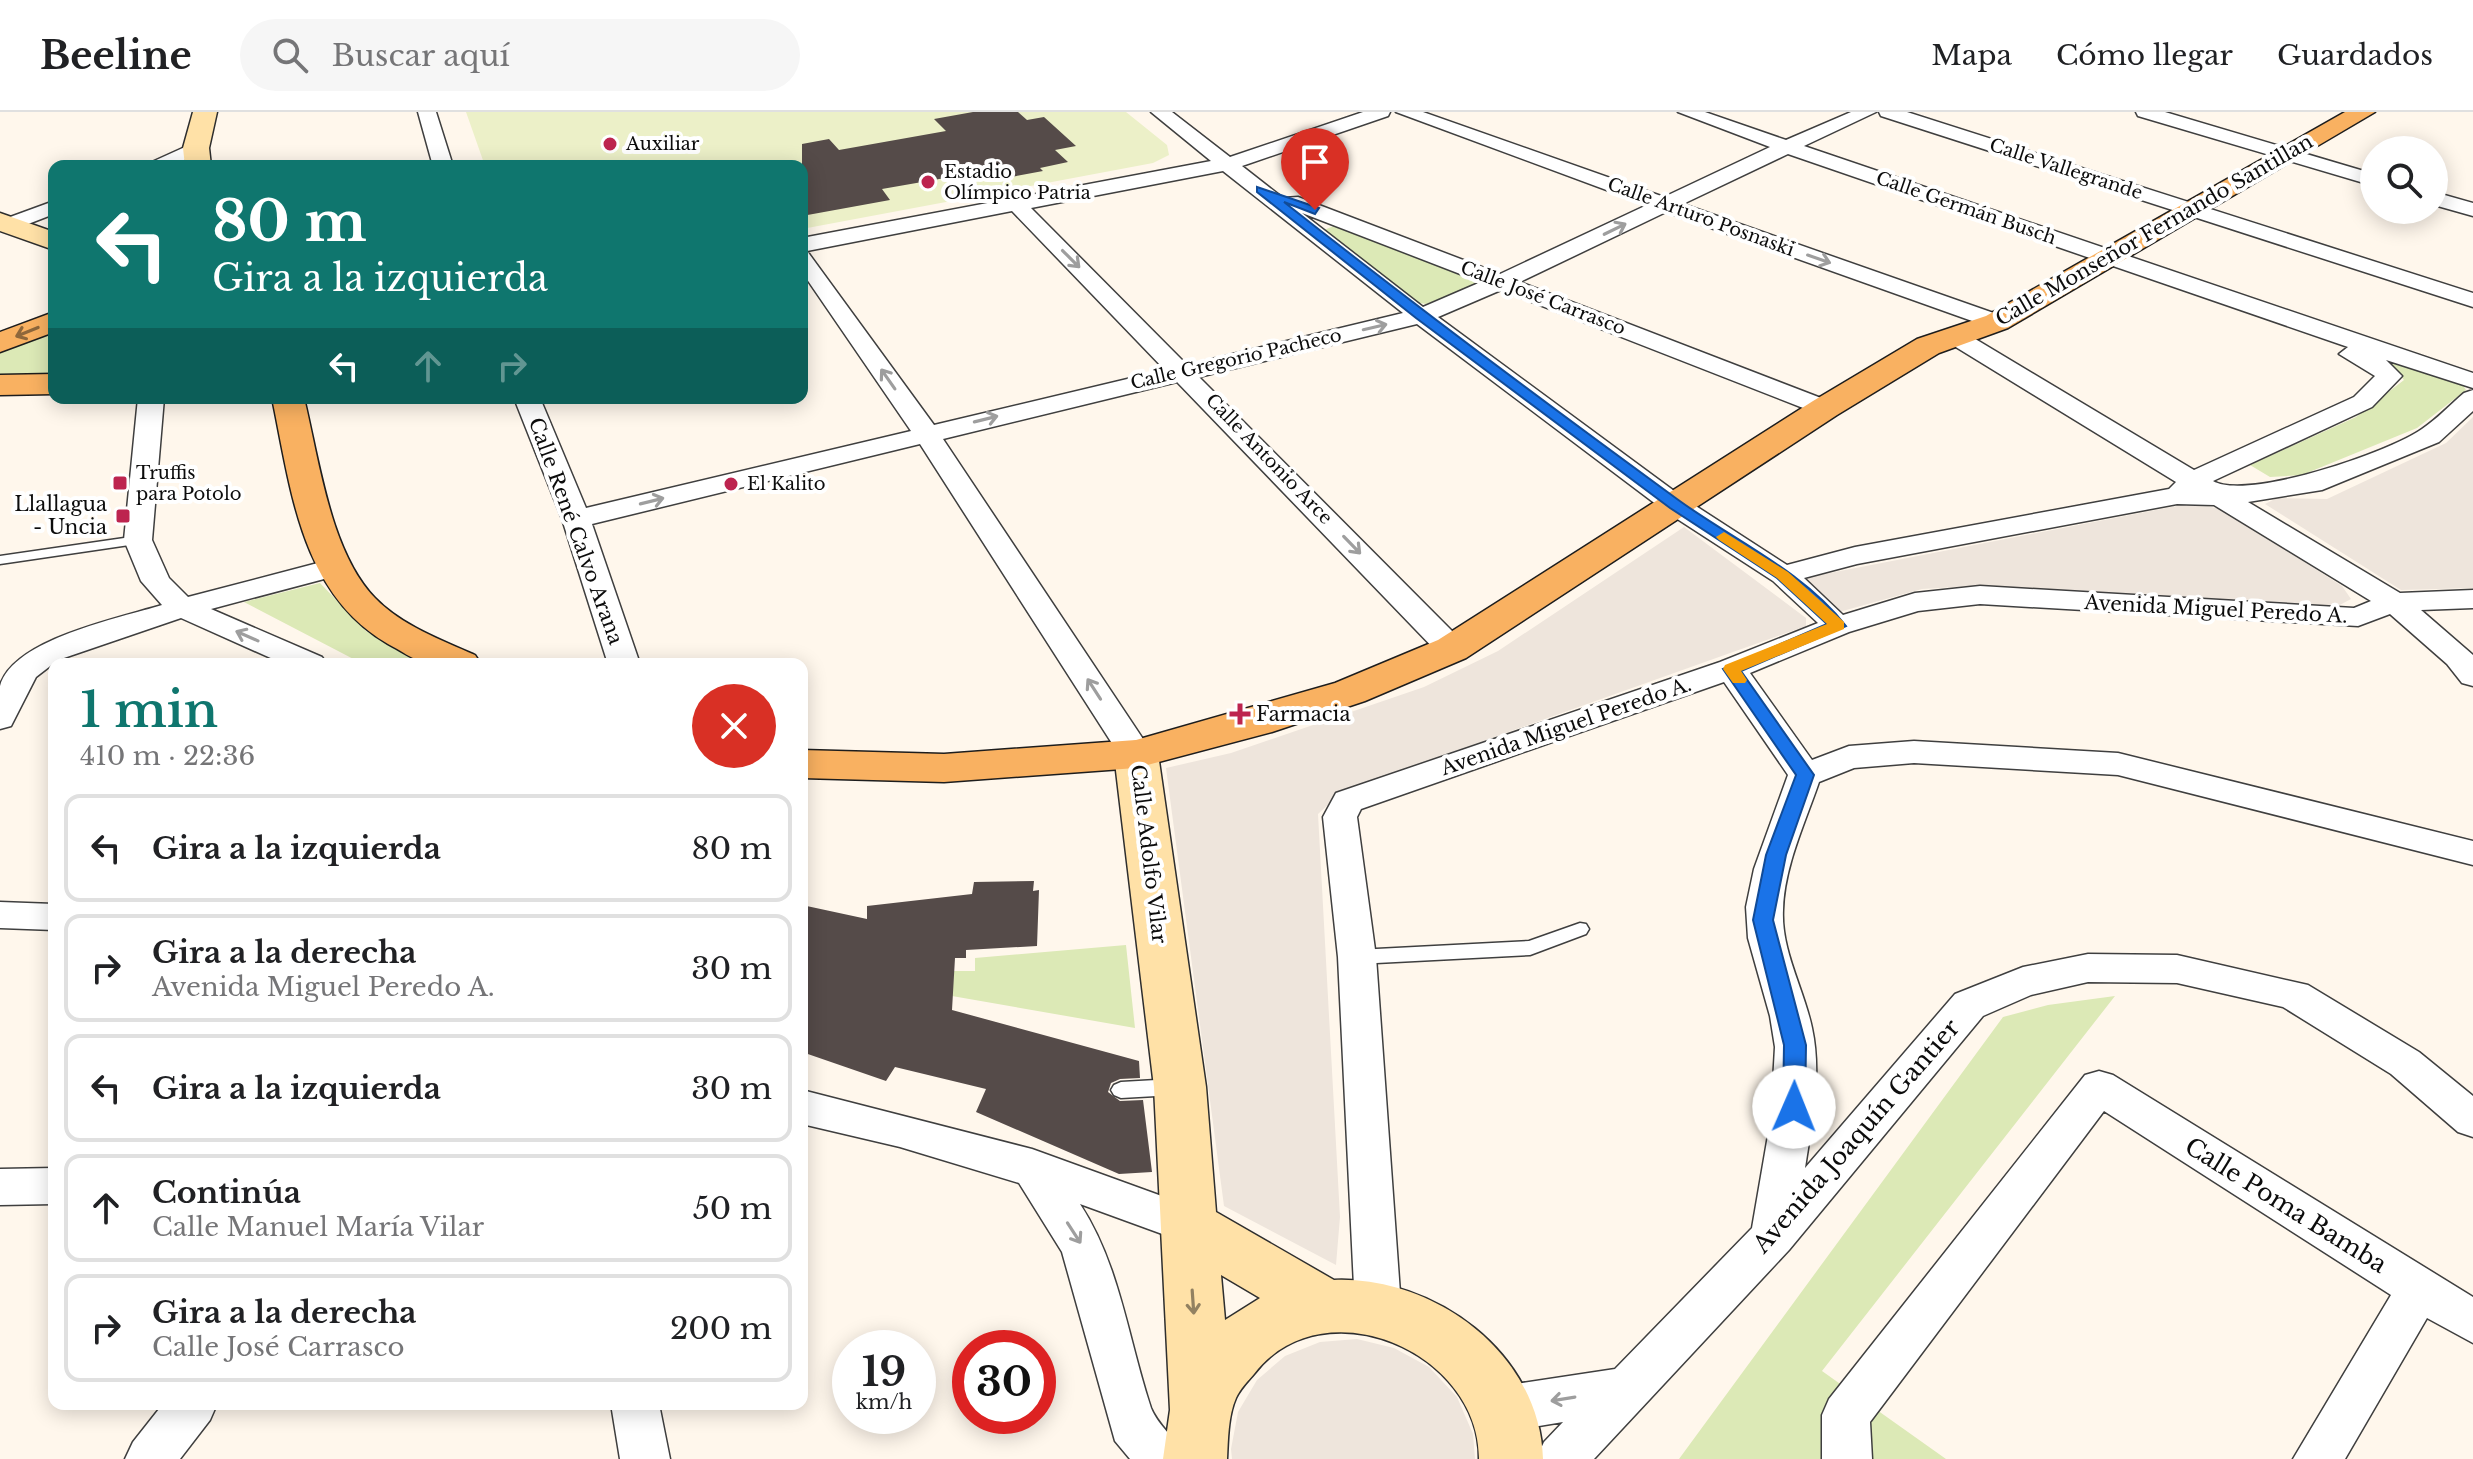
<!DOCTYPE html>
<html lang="es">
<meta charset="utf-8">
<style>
body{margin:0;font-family:"Libre Baskerville",serif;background:#f6f6f6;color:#202124;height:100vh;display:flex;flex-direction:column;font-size:30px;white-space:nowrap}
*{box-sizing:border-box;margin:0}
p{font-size:26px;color:#757577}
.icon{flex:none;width:44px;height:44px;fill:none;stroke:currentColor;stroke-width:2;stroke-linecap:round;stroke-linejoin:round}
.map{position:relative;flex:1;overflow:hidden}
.details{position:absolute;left:48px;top:546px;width:760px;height:752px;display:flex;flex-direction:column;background:#fff;border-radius:16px;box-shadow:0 4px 20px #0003}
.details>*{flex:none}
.guide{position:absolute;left:48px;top:48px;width:760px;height:244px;border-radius:16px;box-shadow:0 4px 20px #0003;background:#0f766e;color:#fff;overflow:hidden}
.fabs{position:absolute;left:2360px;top:24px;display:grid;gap:16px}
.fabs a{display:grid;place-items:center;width:88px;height:88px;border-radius:50%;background:#fff;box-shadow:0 4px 20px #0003;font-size:40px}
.speed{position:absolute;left:832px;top:1218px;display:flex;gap:16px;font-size:40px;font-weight:700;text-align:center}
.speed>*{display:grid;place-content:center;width:104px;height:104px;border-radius:50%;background:#fff;box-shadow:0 4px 20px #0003;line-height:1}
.speed small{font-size:20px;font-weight:400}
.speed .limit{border:12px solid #d22;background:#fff;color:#111}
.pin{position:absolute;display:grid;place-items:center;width:68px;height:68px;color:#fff;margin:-82px -34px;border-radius:50% 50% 50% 0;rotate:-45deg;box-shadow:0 0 8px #0007}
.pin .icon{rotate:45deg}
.me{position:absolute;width:88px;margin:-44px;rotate:1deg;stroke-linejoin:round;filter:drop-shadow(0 0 6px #0008)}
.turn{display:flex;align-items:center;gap:28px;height:168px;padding:0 32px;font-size:36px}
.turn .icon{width:104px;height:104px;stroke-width:2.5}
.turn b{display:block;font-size:56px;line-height:68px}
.lanes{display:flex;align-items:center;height:76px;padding:0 32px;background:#0003;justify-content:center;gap:40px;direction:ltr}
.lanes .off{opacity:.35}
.round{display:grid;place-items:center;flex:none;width:84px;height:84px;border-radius:42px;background:#f6f6f6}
.summary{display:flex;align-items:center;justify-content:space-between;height:136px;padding:0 32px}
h1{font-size:48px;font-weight:600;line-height:60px;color:#0f766e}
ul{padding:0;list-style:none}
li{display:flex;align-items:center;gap:24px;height:108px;margin:0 16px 12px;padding:0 16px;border:4px solid #e0e0e0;border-radius:16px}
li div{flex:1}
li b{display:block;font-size:30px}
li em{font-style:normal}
header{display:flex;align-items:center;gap:48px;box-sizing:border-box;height:112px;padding:0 40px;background:#fff;border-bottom:2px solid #e0e0e0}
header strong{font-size:38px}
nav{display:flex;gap:44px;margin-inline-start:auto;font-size:28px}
.search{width:560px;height:72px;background:#f6f6f6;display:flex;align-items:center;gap:20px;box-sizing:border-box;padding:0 28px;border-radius:44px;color:#757577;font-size:30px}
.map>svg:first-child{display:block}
.green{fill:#dce9b6}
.pitch{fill:#ecf0c8}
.plaza{fill:#eee5dc}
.building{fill:#554b49}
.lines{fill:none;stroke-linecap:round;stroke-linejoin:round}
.lane-casing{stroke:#3f3f3f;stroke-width:3}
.street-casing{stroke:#3f3f3f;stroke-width:3}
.secondary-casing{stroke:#2e2e2e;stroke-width:3}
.primary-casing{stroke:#1d1d1d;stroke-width:3}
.lane{fill:#fff;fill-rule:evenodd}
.street{fill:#fff;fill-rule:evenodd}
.secondary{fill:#ffe1a7;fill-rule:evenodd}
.primary{fill:#f9b161;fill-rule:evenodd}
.oneway{stroke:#9e9e9e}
.oneway2{stroke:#8e673b}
.oneway3{stroke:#928161}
.route{fill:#1a73e8;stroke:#114b97;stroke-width:2}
.slow{fill:#f59e0b}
.poi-dot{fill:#bd244f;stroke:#fff;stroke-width:3}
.labels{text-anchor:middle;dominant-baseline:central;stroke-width:8;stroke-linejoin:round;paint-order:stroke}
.far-poi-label{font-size:18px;fill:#0c0c0c;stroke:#fff;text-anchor:start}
.far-street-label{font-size:18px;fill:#0c0c0c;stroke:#fff}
.street-label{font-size:20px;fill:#0c0c0c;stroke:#fff}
.poi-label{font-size:20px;fill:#0c0c0c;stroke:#fff;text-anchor:end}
.near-street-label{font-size:24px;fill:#0c0c0c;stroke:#fff}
</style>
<header>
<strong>Beeline</strong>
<div class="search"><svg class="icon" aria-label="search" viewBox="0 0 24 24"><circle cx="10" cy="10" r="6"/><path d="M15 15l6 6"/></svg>Buscar aquí</div>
<nav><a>Mapa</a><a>Cómo llegar</a><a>Guardados</a></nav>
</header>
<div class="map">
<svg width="2473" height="1347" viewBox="0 0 2473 1347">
<rect width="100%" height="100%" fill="#fff7ec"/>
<path class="green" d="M 1336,113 L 1475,166 L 1475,173 L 1426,192 L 1414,190 L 1324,118 Z
M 54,218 L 54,266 L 0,267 L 0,241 Z
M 2365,241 L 2461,270 L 2466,278 L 2417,316 L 2302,363 L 2270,365 L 2250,353 L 2356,305 L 2404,268 L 2391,253 Z
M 320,471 L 366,519 L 427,552 L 363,552 L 244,490 Z
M 1126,833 L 1135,916 L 952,884 L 954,859 L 975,859 L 975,846 Z
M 2115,884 L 1822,1259 L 1946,1347 L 1679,1347 L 2003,905 L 2048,893 Z"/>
<path class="pitch" d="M 466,0 L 1126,0 L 1167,33 L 1169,43 L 1153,51 L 802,117 L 802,54 L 485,54 Z"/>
<path class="plaza" d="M 2473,305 L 2473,476 L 2401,478 L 2265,392 L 2277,386 L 2327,387 L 2446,331 Z
M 2192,391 L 2221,397 L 2342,474 L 2351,487 L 2336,495 L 1973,474 L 1922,477 L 1839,500 L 1804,466 Z
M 1684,415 L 1806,506 L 1806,514 L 1343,679 L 1318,702 L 1340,1105 L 1336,1153 L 1224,1094 L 1166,656 L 1231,641 L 1424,575 L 1498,539 Z
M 1357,1227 L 1394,1236 L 1429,1255 L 1457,1285 L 1473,1322 L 1475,1347 L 1232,1347 L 1231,1337 L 1238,1300 L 1257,1268 L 1285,1244 L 1320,1230 Z"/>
<path class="building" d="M 973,0 L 1018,0 L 1027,8 L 1044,5 L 1076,34 L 1055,38 L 1068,50 L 1040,56 L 1043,59 L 995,68 L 985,59 L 882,77 L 890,88 L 802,104 L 802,32 L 829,27 L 839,38 L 946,19 L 934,7 Z
M 1034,769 L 1033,779 L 1039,778 L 1037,834 L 966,838 L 966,846 L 955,846 L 952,898 L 1139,949 L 1140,966 L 1120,967 L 1111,971 L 1108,980 L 1120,989 L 1143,988 L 1152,1060 L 1119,1062 L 976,1000 L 986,977 L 895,955 L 886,969 L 802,940 L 802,793 L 867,807 L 867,794 L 972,782 L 974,770 Z"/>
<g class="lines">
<g class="lane-casing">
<path id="lane" d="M 138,424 L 143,425 L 143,431 L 0,452 L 0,444 Z
M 1580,811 L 1586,812 L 1589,817 L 1586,822 L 1530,843 L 1357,852 L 1351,850 L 1348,845 L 1351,840 L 1357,838 L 1529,829 Z
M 1174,967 L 1181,970 L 1184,975 L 1181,980 L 1174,983 L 1121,986 L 1114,983 L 1111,978 L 1114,973 L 1121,970 Z"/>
</g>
<g class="street-casing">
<path id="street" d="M 418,0 L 436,0 L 453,54 L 433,54 Z
M 1151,0 L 1172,0 L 1230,45 L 1363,0 L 1390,0 L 1388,4 L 1242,54 L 1283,86 L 1298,85 L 1500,162 L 1647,93 L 1396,0 L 1423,0 L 1664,85 L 1770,35 L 1678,0 L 1705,0 L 1786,28 L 1851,0 L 1876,0 L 1804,34 L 2473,261 L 2473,276 L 2386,248 L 2402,264 L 2372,295 L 2213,369 C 2247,389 2390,340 2422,317 C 2437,307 2450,293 2464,281 L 2473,278 L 2473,299 L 2439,330 L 2322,378 L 2248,390 L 2400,481 L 2473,478 L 2473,496 L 2421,498 L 2473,543 L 2473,574 L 2462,571 L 2447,552 L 2390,502 L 2358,514 L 1980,492 L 1918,499 L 1849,520 L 1750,561 L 1812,648 L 1849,634 L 1914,629 L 2118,641 L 2473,729 L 2473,753 L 2118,663 L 1914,651 L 1854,656 L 1819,670 C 1805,711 1784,755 1783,798 C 1781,839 1804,877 1812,916 C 1822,962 1812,1010 1805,1056 L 1955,882 L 2023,855 L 2088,842 L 2177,843 L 2308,873 L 2419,940 L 2473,984 L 2473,1025 L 2458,1020 L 2391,962 L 2283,895 L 2177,871 L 2088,870 L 2031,883 L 1983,904 L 1789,1138 L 1594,1347 L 1536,1347 L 1544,1330 L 1563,1310 L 1502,1320 L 1485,1313 L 1478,1297 L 1485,1281 L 1502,1274 L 1615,1257 L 1752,1116 L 1771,1006 L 1775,935 L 1770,904 L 1748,826 L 1746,795 L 1754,757 L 1788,663 L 1724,570 L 1361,697 L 1357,705 L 1376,845 L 1401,1195 L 1394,1210 L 1378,1216 L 1362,1210 L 1355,1195 L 1338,845 L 1323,705 L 1336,681 L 1720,550 L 1818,511 L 1773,469 L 1665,399 L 1417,212 L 1199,265 L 1463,530 L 1467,537 L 1463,544 L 1441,544 L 1177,270 L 943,327 L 1153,642 L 1148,650 L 1136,653 L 1124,650 L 920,332 L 592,412 L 640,552 L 608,552 L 562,407 L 514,286 L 540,286 L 586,396 L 911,319 L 802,160 L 802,126 L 1211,49 ZM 1788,42 L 2348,235 L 2339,242 L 2375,264 L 2354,285 L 2194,358 L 1962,219 L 1946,219 L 1942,224 L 1946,229 L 2176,370 L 2169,377 L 1855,435 L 1787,453 L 1685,387 L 1438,205 L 1501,178 L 1816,301 L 1834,301 L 1838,296 L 1834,291 L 1520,170 L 1666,100 L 1989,215 L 2005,215 L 2009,210 L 2005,205 L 1683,92 ZM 1223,59 L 1403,201 L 1187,253 L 1031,96 ZM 1012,99 L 1165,258 L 934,313 L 807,139 ZM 1302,101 L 1481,170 L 1423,195 ZM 2177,392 L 2214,393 L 2371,489 L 2354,496 L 1980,474 L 1915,481 L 1843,503 L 1804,466 L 1857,452 Z
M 1879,0 L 1907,0 L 2473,181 L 2473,195 L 1881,4 Z
M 2136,0 L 2165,0 L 2374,62 L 2374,74 L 2138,4 Z
M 196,30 L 203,32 L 206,36 L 203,40 L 170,54 L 143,54 Z
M 2434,80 L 2473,91 L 2473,104 L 2434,93 Z
M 54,89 L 54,102 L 10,119 L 0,114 L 2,108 Z
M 138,286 L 164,286 L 152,428 L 169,466 L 188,485 L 333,447 L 343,450 L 348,456 L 343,462 L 211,497 L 322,545 L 327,552 L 284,552 L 181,506 L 58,548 L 36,565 L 11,614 L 0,617 C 0,604 0,586 0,574 C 13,527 120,506 162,493 L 141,469 L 124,428 Z
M 0,790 L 54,792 L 54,818 L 0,816 Z
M 2099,959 L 2113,963 L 2473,1185 L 2473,1231 L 2427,1206 L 2345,1347 L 2293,1347 L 2391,1183 L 2104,999 L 1870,1310 L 1872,1347 L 1822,1347 L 1822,1303 L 1829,1287 L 2085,963 Z
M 802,978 L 1032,1037 L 1203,1099 L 1209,1112 L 1203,1125 L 1187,1131 L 1080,1092 C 1120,1153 1128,1227 1151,1296 C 1158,1314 1178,1328 1186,1347 L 1130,1347 L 1115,1329 L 1062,1140 L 1019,1071 L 900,1035 L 802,1012 Z
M 54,1056 L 54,1092 L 0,1093 L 0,1057 Z
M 163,1292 L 217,1292 L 210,1308 L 180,1347 L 125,1347 L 133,1330 Z
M 611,1292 L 659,1292 L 670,1347 L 620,1347 Z"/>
</g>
<g class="secondary-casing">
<path id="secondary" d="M 193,0 L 217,0 L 209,36 L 211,54 L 185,54 L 183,36 Z
M 0,101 L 54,120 L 54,138 L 0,119 Z
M 1136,628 L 1151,632 L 1158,642 L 1206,975 L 1216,1100 L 1334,1168 C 1434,1164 1540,1241 1543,1347 L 1479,1347 C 1480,1240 1323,1172 1254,1262 C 1248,1269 1240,1277 1236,1286 C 1228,1304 1228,1328 1227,1347 L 1163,1347 L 1170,1298 L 1154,975 L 1114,642 L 1121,632 ZM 1221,1163 L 1260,1186 L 1225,1208 Z"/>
</g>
<g class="primary-casing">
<path id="primary" d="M 2345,0 L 2375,0 L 2008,216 L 1939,241 L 1837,303 L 1466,546 L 1365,589 L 1272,620 L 1136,656 L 944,670 L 802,666 L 802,638 L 944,642 L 1136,628 L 1335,571 L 1438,528 L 1813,289 L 1917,227 L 1986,204 Z
M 54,200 L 54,220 L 0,240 L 0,220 Z
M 54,262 L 54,282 L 0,283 L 0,263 Z
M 272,286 L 304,286 C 319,347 330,440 375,486 C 401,513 441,528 475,543 L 481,552 C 465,552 442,556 426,551 C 413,548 400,538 388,532 C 300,481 291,376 272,286 Z"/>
</g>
<use href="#lane" class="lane"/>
<use href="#street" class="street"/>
<use href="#secondary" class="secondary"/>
<use href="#primary" class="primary"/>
</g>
<defs><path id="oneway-shaft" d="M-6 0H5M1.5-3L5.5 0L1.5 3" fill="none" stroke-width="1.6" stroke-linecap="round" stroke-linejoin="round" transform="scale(2)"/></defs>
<g class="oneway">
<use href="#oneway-shaft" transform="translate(1615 117) rotate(-26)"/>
<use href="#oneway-shaft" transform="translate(1071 147) rotate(45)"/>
<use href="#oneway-shaft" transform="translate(1819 147) rotate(19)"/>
<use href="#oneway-shaft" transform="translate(1375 215) rotate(-13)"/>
<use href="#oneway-shaft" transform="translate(888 267) rotate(-125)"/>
<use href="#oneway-shaft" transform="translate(986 307) rotate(-14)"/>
<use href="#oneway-shaft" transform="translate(652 389) rotate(-14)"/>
<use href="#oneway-shaft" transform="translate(1352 433) rotate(46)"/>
<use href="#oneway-shaft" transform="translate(247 524) rotate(-156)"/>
<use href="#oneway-shaft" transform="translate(1094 577) rotate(-123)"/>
<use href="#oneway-shaft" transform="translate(1074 1121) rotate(57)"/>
<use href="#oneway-shaft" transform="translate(1563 1287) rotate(171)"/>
</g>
<use class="oneway2" href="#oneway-shaft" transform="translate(27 220) rotate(158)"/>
<use class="oneway3" href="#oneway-shaft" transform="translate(1193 1190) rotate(86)"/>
<path class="route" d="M 1257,75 L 1319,96 L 1315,102 L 1284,90 C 1413,192 1544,290 1677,387 C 1733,428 1802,458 1846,514 L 1741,559 L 1814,663 L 1786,743 L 1773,808 L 1806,933 L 1805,995 L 1801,1001 L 1786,1001 L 1783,995 L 1784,933 L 1753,808 L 1766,743 L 1796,663 L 1723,557 L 1827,512 L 1777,466 L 1670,396 L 1416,206 L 1257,80 Z"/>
<path class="slow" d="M 1724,420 L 1788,460 L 1844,510 L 1844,517 L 1741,559 L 1747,568 L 1745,571 L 1733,571 L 1723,557 L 1725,553 L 1827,512 L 1777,466 L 1719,428 L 1716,425 Z"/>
<g class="poi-dot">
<circle cx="610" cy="32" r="8"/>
<circle cx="928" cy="70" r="8"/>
<rect x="112" y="363" width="16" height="16" rx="4"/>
<circle cx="731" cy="372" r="8"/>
<rect x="115" y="396" width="16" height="16" rx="4"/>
<path d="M1236 590h8v8h8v8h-8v8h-8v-8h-8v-8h8z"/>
</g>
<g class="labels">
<g class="far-poi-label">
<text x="626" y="32">Auxiliar</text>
<text x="944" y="60">Estadio<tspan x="944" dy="21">Olímpico Patria</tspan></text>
<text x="136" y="361">Truffis<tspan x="136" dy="21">para Potolo</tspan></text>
<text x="747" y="372">El Kalito</text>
</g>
<g class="far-street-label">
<text transform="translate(2066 57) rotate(18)">Calle Vallegrande</text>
<text transform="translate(1966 96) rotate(19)">Calle Germán Busch</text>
<text transform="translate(1701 105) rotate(20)">Calle Arturo Posnaski</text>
<text transform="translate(1543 186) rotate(21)">Calle José Carrasco</text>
<text transform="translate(1236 247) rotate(-13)">Calle Gregorio Pacheco</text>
<text transform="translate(1269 347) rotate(46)">Calle Antonio Arce</text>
</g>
<g class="street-label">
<text transform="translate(2154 118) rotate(-30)">Calle Monseñor Fernando Santillan</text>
<text transform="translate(576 419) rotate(70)">Calle René Calvo Arana</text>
<text transform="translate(2216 497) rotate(3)">Avenida Miguel Peredo A.</text>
<text transform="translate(1566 614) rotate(-19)">Avenida Miguel Peredo A.</text>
<text transform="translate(1149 742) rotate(83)">Calle Adolfo Vilar</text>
</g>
<g class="poi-label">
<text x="107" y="392">Llallagua<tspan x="107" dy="23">- Uncia</tspan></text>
<text x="1256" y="602" text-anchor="start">Farmacia</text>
</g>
<g class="near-street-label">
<text transform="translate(1856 1024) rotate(-49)">Avenida Joaquín Gantier</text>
<text transform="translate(2286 1093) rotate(32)">Calle Poma Bamba</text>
</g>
</g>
</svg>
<div class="fabs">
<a><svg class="icon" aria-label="search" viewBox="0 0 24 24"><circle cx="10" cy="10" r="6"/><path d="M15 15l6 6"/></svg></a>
</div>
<div class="speed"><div>19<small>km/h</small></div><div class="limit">30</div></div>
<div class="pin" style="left:1315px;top:98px;background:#d93025"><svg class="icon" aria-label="arrive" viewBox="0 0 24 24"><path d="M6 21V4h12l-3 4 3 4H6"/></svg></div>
<svg class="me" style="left:1794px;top:995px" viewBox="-20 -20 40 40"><circle r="19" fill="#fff"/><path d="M0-13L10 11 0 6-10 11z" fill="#1a73e8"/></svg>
<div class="guide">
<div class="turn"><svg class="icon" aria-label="left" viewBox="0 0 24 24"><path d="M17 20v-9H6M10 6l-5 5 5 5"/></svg><div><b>80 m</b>Gira a la izquierda</div></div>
<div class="lanes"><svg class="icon" aria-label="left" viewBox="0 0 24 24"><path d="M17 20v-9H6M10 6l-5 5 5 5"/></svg><svg class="icon off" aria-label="ahead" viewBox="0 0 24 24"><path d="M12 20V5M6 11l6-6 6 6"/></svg><svg class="icon off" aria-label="right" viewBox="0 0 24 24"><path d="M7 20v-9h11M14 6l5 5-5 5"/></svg></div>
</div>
<section class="details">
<div class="summary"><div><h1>1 min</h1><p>410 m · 22:36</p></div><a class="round" style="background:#d93025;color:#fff"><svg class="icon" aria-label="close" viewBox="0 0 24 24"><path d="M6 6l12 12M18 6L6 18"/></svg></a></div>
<ul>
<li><svg class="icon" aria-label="left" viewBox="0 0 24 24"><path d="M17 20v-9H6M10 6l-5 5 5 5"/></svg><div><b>Gira a la izquierda</b></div><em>80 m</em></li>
<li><svg class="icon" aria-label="right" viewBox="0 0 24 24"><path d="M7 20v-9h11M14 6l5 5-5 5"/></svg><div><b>Gira a la derecha</b><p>Avenida Miguel Peredo A.</p></div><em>30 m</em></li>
<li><svg class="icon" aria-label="left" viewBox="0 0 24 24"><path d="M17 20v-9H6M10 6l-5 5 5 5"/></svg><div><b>Gira a la izquierda</b></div><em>30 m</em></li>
<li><svg class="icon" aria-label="ahead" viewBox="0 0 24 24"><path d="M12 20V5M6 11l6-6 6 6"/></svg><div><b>Continúa</b><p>Calle Manuel María Vilar</p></div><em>50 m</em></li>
<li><svg class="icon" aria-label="right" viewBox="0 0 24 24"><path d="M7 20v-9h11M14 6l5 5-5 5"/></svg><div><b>Gira a la derecha</b><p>Calle José Carrasco</p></div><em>200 m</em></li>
</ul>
</section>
</div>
